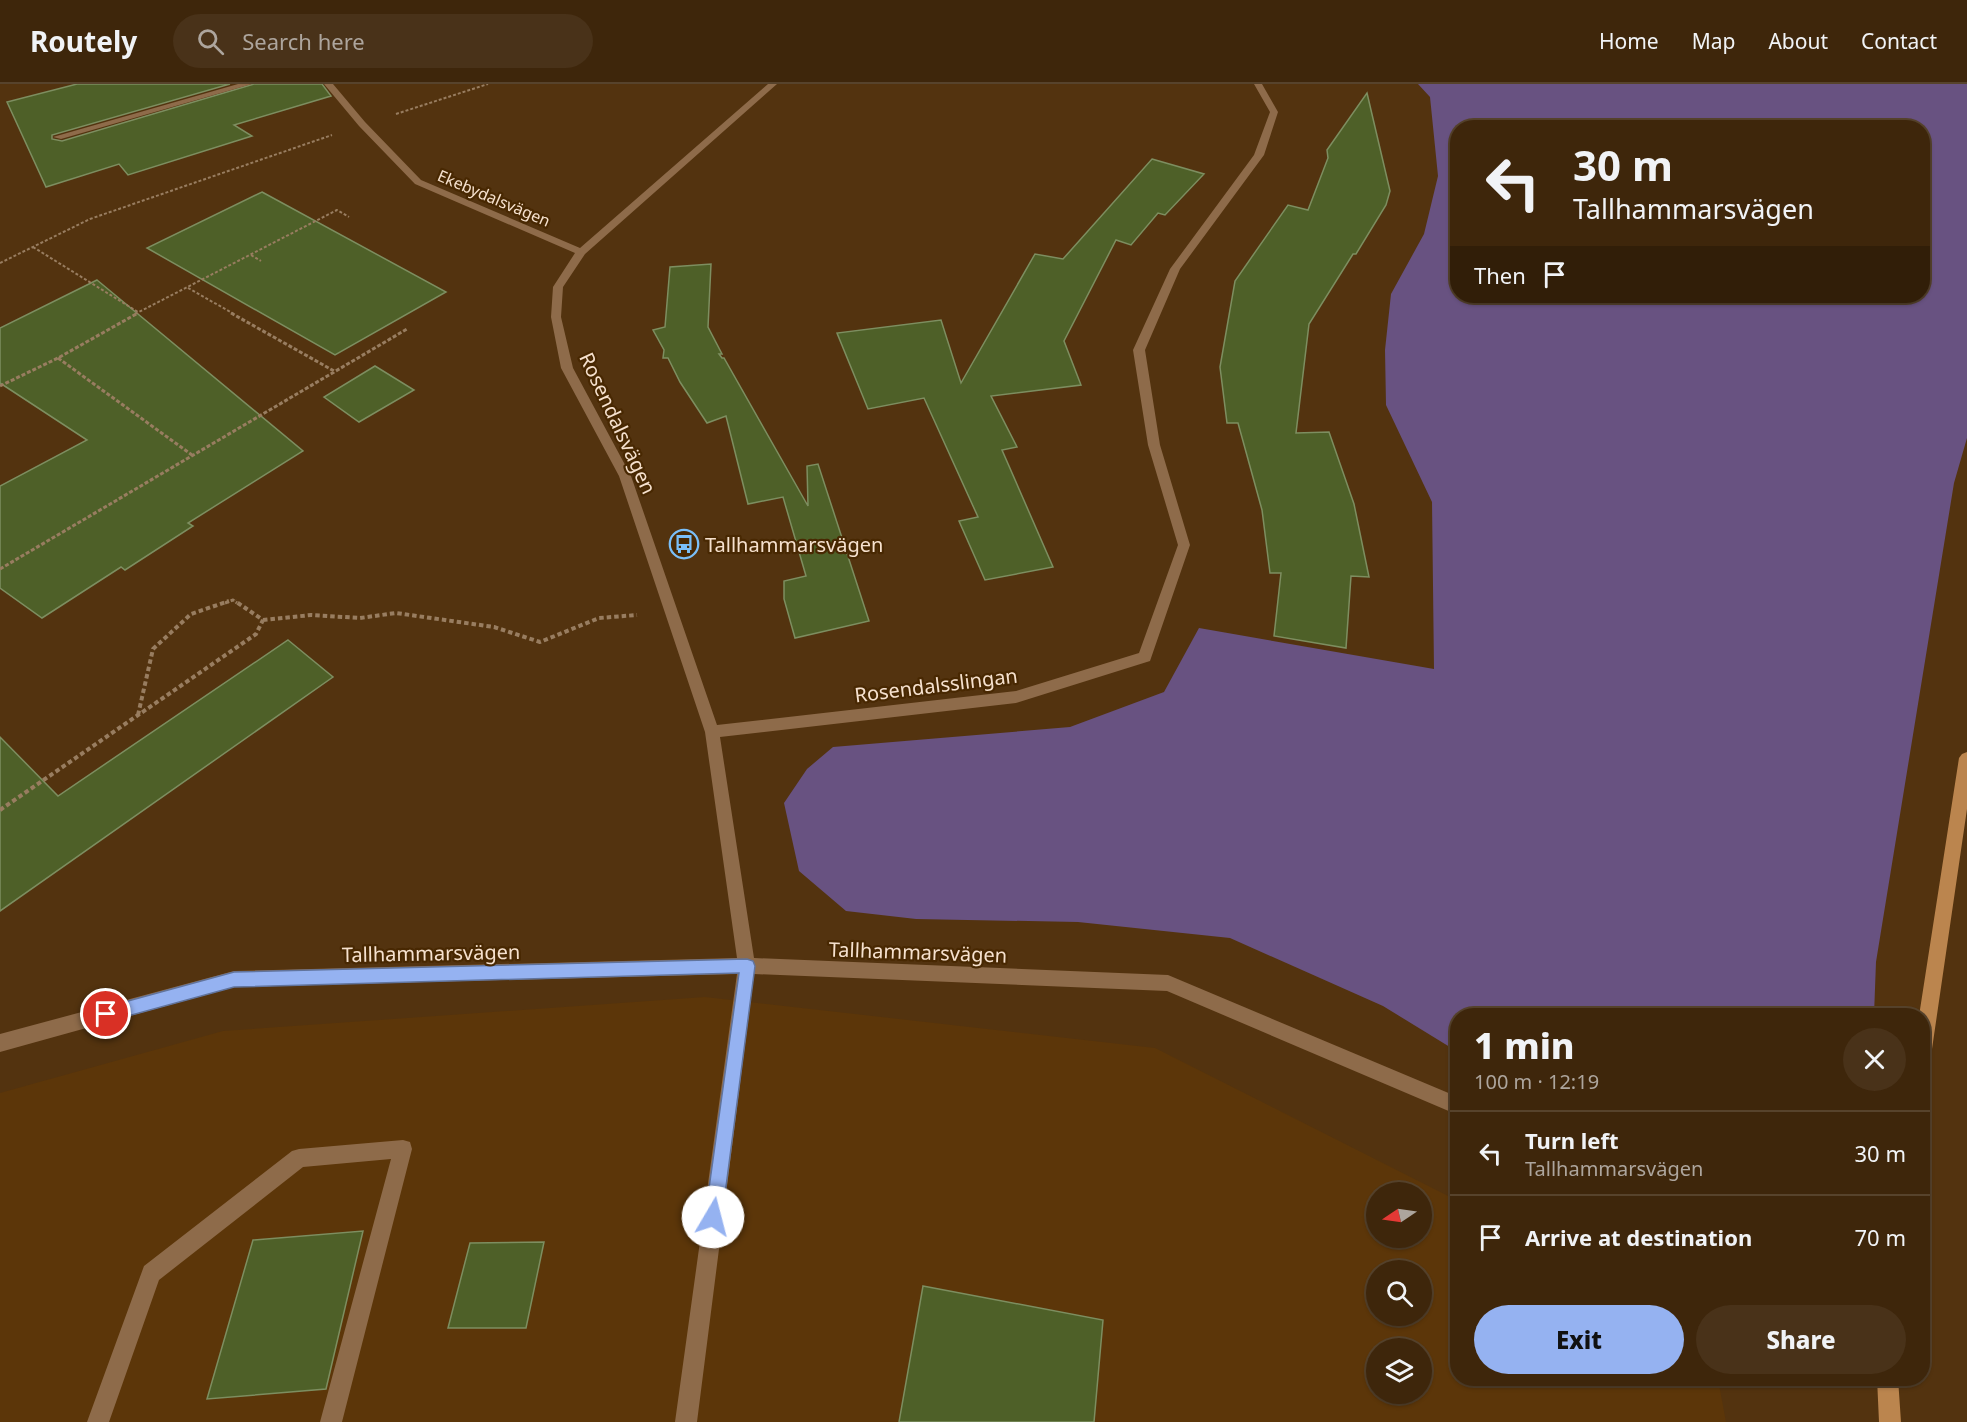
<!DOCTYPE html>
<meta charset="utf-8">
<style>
body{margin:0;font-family:"Noto Sans",sans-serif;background:#493219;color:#f1f3f6;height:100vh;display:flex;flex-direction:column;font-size:22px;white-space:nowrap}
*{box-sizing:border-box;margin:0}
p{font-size:20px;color:#ada59d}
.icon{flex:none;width:33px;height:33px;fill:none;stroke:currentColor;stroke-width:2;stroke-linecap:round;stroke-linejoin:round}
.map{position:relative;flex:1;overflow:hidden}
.drawer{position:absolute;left:1450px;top:924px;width:480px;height:378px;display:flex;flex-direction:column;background:#3e260b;border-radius:24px;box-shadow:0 2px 4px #0004,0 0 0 2px #57432c}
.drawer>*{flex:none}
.banner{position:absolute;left:1450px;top:36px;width:480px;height:183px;border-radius:24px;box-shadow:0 2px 4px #0004,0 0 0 2px #57432c;background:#3e260b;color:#f1f3f6;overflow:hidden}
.needle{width:39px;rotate:257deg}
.buttons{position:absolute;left:1366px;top:1098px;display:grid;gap:12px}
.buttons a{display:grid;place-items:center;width:66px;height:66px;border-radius:50%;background:#3e260b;box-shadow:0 2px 4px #0004,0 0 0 2px #57432c;font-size:30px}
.pin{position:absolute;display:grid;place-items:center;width:51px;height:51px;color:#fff;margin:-26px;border:3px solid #fff;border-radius:50%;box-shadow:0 2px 6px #0007}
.me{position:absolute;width:66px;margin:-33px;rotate:8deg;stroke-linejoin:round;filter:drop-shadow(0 0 4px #0008)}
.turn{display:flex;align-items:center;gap:21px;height:126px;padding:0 24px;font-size:27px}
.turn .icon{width:78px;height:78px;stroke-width:2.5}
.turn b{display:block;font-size:42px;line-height:51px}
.then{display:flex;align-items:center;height:57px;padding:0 24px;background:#0003;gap:12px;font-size:22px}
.round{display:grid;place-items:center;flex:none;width:63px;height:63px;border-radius:32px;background:#493219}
.headline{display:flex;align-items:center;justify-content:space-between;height:102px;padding:0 24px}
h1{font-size:36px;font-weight:800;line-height:45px}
.cta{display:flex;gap:12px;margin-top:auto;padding:12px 24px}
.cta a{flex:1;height:69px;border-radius:36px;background:#95b2f1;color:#111;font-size:24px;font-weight:800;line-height:69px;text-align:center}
.cta a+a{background:#493219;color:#f1f3f6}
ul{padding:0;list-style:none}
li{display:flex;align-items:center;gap:18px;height:84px;padding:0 24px;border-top:2px solid #57432c}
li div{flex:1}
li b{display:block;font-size:22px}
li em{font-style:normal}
header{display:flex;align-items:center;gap:36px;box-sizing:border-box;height:84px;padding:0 30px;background:#3e260b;border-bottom:2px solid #57432c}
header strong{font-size:28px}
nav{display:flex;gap:33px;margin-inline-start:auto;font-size:21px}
.search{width:420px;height:54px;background:#493219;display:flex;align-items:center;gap:15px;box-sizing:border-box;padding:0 21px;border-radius:33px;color:#ada59d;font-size:22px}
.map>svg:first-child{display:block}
.built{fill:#5c3609;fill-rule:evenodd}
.green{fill:#685281;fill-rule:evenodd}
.building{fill:#4e6028;stroke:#7d8e60;stroke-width:1.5}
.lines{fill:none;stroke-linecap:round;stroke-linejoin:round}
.path-far2{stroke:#987d60;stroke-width:2;stroke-dasharray:3 2;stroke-linecap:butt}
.path-far1{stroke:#987d60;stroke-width:3;stroke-dasharray:4 2;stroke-linecap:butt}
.path{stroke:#987d60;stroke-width:4;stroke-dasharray:4.5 3;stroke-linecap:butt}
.lane{fill:#8e6b4a;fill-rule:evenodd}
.street{fill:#8e6b4a;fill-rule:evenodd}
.secondary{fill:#bb854e;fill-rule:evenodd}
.route{fill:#95b2f1;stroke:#61749d;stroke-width:1.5}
.labels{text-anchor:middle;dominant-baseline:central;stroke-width:4.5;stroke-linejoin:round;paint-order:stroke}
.far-street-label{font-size:16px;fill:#f6e1ce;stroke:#482802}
.street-label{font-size:20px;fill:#f6e1ce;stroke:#482802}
.poi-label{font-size:20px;fill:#f6e1ce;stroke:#482802;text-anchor:start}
</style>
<header>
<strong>Routely</strong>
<div class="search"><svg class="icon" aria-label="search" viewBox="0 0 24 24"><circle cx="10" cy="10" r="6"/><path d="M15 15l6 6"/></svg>Search here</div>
<nav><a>Home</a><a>Map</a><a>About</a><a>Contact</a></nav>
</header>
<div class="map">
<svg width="1967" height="1338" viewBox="0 0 1967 1338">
<rect width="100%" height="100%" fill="#53330f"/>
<path class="built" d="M 705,913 L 1155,964 L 1458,1117 L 1458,1294 L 1718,1295 L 1726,1338 L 0,1338 L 0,1009 L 223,947 ZM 1377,1108 L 1422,1108 L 1422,1154 L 1377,1154 ZM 1377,1186 L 1422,1186 L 1422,1232 L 1377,1232 ZM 1377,1264 L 1422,1264 L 1422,1310 L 1377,1310 Z"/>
<path class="green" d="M 1418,0 L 1967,0 L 1967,354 L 1954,399 L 1876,878 L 1874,931 L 1458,932 L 1458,968 L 1383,922 L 1230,854 L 1078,838 L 916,835 L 846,827 L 799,787 L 784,719 L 807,685 L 833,663 L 1070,643 L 1164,608 L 1199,544 L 1434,585 L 1432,418 L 1386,321 L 1385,266 L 1391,210 L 1424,150 L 1438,92 L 1430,13 ZM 1458,44 L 1923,44 L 1923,212 L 1458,212 Z"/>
<path class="building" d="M 77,0 L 230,0 L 52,51 L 52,55 L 62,57 L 254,0 L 322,0 L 331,12 L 234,41 L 252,52 L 128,91 L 119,80 L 46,103 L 7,18 Z
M 1367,9 L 1390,107 L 1386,121 L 1356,170 L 1353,170 L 1309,240 L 1296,349 L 1329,348 L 1354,420 L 1369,493 L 1351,492 L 1346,564 L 1274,552 L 1281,489 L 1270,489 L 1262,426 L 1238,339 L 1227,339 L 1220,283 L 1235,197 L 1288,121 L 1308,126 L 1328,74 L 1327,66 Z
M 1152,75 L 1204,90 L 1165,131 L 1158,129 L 1131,161 L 1116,156 L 1064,257 L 1081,301 L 991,312 L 1017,363 L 1002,366 L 1053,483 L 985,496 L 959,437 L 978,433 L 924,314 L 868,325 L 837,249 L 941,236 L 961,299 L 1035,170 L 1063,175 Z
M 262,108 L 446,208 L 335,271 L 147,164 Z
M 711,180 L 708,243 L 722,270 L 719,270 L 722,274 L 724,274 L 808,422 L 807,382 L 818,380 L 869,537 L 795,554 L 784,515 L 784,497 L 806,492 L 783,413 L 748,420 L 726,332 L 707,339 L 680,298 L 668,274 L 663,274 L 664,266 L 653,246 L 665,243 L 670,183 Z
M 97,196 L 303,367 L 188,439 L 193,442 L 125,486 L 121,483 L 42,534 L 0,504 L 0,402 L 87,356 L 0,299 L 0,244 Z
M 375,282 L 414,306 L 359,338 L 324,313 Z
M 288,556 L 333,593 L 0,827 L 0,653 L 58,712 Z
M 363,1147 L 326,1305 L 207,1315 L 253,1156 Z
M 544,1158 L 526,1244 L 448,1244 L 470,1159 Z
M 923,1202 L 1103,1236 L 1094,1338 L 899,1338 Z"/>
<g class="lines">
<path class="path-far2" d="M 396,30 L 488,0
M 33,163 L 138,228
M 251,171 L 261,177
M 0,179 L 90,135 L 332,51
M 188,204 L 234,230
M 135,230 L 337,126 L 349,133"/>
<path class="path-far1" d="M 231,229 L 334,287
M 58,274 L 192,371
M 0,302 L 58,274 L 138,229
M 0,485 L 407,245
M 225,519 L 233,516 L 237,519"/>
<path class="path" d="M 263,536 L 311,531 L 360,534 L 396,529 L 494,543 L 540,558 L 599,534 L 637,531
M 138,631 L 153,565 L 191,530 L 229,517
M 0,726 L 256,550 L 263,536 L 235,517"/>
<path class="lane" d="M 403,1056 L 410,1058 L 412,1065 L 342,1338 L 320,1338 L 391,1075 L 303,1083 L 159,1196 L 109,1338 L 87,1338 L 144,1182 L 292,1067 L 299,1065 Z"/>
<path class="street" d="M 238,0 L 252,0 L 61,55 L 53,53 Z
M 324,0 L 333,0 L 365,38 L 421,96 L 580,164 L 768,0 L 777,0 L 585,170 L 563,203 L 561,233 L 573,284 L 631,392 L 717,641 L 1016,607 L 1139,569 L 1178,461 L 1148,361 L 1133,266 L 1170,185 L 1254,71 L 1270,28 L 1254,0 L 1262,0 L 1278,28 L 1264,71 L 1180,185 L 1145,266 L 1160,361 L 1190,461 L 1150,577 L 1016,619 L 720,653 L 754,874 L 1168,891 L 1458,1013 L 1458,1031 L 1167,907 L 754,890 L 697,1338 L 675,1338 L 737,890 L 234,903 L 0,968 L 0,950 L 234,887 L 737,874 L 705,648 L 619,392 L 561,284 L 551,233 L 553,203 L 575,169 L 415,100 L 359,42 Z"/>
<path class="secondary" d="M 1967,668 L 1967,725 L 1932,965 L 1929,971 L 1923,974 L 1923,932 L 1919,932 L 1959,674 L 1962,670 Z
M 1877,1294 L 1898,1294 L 1901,1338 L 1879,1338 Z"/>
</g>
<path class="route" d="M 747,875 L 753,877 L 755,882 L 722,1133 L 720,1139 L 713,1142 L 707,1139 L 705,1133 L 739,889 L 234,903 L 106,938 L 101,936 L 98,930 L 101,925 L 106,923 L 234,888 Z"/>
<defs>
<g id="bus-ring" transform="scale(1.5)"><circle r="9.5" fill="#482802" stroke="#7abff8" stroke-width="1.5"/><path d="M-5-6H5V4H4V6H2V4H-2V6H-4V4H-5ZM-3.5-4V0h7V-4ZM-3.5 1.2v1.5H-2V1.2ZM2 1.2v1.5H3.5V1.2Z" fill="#7abff8"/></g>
</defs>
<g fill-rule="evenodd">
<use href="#bus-ring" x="684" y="460"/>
</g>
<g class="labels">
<g class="far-street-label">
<text transform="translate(494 114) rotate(23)">Ekebydalsvägen</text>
</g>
<g class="street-label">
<text transform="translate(618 339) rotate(65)">Rosendalsvägen</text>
<text transform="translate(936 601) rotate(-7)">Rosendalsslingan</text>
<text transform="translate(918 868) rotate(2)">Tallhammarsvägen</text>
<text transform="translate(431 869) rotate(-1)">Tallhammarsvägen</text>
</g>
<g class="poi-label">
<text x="705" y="460">Tallhammarsvägen</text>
</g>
</g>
</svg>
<div class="buttons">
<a><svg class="needle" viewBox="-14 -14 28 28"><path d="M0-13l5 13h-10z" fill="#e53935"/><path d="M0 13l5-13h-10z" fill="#ada59d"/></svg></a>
<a><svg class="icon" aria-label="search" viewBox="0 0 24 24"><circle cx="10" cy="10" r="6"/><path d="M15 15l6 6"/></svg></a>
<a><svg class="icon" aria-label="layers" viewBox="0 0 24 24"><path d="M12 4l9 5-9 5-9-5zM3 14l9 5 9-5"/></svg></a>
</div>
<div class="pin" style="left:106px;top:930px;background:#d93025"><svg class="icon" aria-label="arrive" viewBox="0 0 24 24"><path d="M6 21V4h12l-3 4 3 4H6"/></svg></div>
<svg class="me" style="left:713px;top:1133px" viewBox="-20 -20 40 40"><circle r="19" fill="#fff"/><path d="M0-13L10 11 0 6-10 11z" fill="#95b2f1"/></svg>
<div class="banner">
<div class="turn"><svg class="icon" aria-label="left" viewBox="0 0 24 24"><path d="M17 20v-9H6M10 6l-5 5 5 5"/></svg><div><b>30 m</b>Tallhammarsvägen</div></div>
<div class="then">Then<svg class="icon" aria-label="arrive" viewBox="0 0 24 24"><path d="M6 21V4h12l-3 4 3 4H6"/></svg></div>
</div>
<section class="drawer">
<div class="headline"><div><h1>1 min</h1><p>100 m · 12:19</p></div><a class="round"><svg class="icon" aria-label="close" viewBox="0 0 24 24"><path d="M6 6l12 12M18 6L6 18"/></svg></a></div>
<ul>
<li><svg class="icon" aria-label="left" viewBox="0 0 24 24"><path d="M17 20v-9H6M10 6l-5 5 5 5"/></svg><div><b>Turn left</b><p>Tallhammarsvägen</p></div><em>30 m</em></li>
<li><svg class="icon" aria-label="arrive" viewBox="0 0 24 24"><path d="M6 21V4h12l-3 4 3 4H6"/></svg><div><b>Arrive at destination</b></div><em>70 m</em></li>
</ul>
<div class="cta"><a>Exit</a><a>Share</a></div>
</section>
</div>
